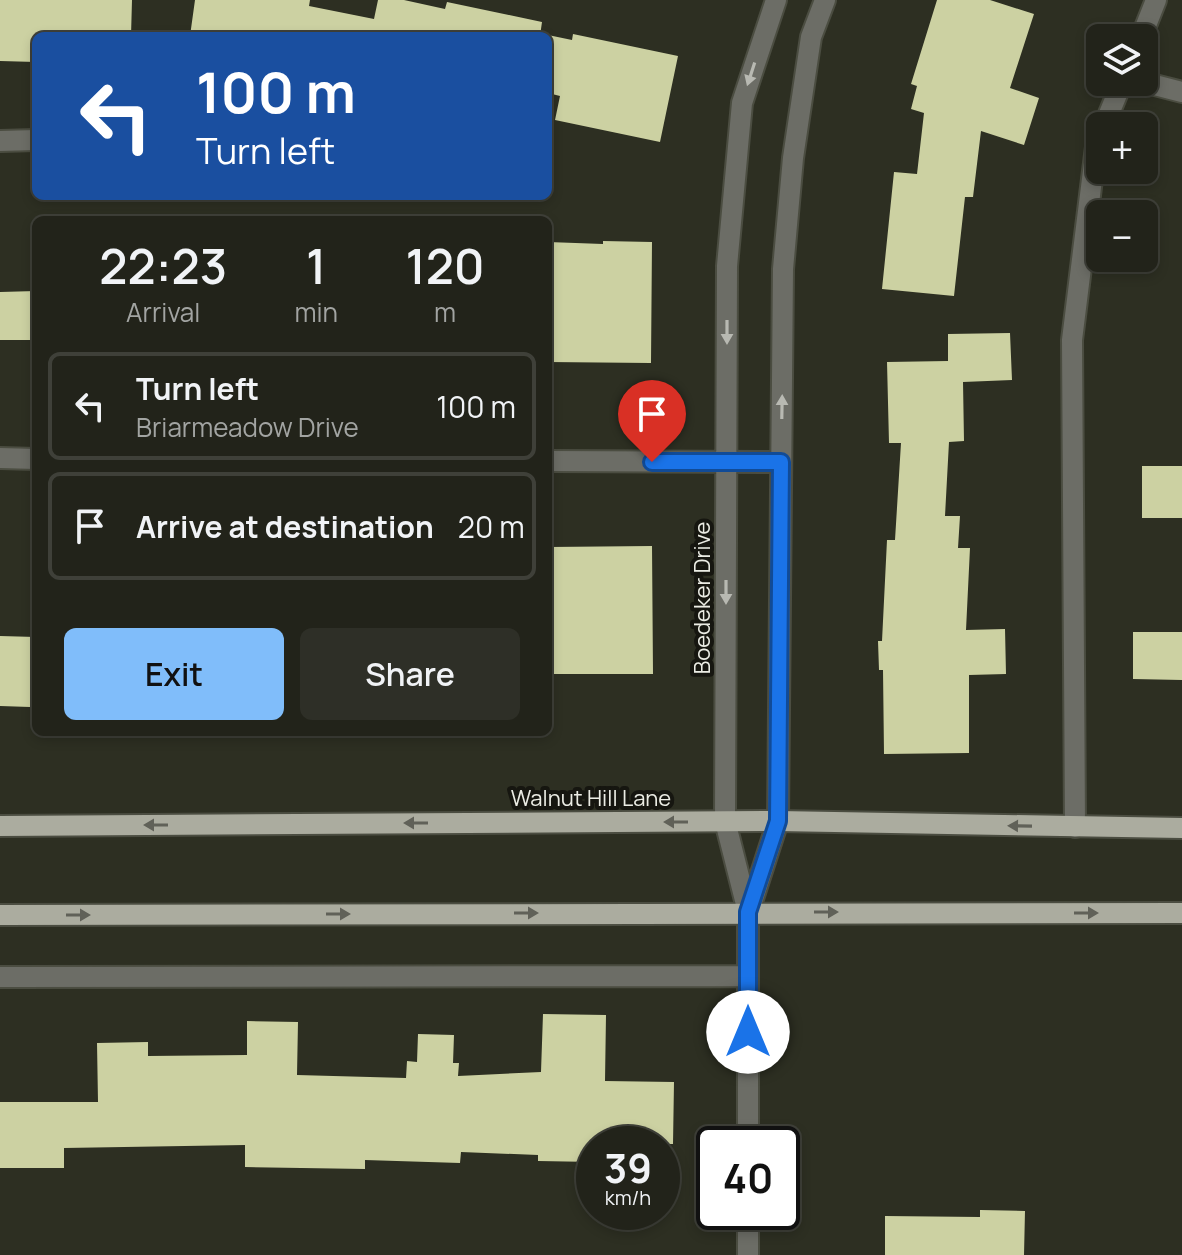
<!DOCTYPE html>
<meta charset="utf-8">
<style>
body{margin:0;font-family:Manrope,sans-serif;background:#2e2f27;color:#f1f3f6;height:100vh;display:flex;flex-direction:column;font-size:30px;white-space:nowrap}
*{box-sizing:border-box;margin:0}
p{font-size:26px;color:#a2a4a2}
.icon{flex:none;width:44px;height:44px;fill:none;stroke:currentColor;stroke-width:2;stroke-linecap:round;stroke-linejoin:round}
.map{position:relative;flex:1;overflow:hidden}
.side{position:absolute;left:32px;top:216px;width:520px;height:520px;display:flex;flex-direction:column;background:#22231a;border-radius:12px;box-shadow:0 4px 12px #0003,0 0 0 2px #3f4039}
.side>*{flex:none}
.top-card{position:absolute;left:32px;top:32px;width:520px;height:168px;border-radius:12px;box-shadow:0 4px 12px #0003,0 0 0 2px #3f4039;background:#1a4fa0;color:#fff;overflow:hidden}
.buttons{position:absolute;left:1086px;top:24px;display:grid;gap:16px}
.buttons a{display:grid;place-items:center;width:72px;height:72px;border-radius:12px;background:#22231a;box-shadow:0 4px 12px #0003,0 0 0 2px #3f4039;font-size:40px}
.speed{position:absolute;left:576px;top:1126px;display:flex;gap:16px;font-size:40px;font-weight:700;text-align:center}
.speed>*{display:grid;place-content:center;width:104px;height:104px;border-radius:50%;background:#22231a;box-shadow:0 4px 12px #0003,0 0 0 2px #3f4039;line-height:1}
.speed small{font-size:20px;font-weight:400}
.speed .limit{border:4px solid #111;border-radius:12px;background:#fff;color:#111}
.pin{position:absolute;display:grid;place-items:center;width:68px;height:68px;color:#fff;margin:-82px -34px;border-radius:50% 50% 50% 0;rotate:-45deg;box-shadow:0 0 8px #0007}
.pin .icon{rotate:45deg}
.me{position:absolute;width:88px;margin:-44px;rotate:0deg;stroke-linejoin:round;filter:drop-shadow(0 0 6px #0008)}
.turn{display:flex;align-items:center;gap:28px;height:168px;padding:0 32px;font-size:36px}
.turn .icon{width:104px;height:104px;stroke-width:2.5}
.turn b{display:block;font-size:56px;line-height:68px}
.eta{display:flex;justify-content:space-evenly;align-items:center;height:136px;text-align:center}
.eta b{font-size:48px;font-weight:600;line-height:56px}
.button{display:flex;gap:16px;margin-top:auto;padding:16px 32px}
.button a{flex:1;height:92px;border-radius:12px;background:#80bdfa;color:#111;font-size:32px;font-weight:600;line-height:92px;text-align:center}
.button a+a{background:#2e2f27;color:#f1f3f6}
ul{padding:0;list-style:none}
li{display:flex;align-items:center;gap:24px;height:108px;margin:0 16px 12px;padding:0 16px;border:4px solid #3f4039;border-radius:12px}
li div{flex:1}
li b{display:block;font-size:30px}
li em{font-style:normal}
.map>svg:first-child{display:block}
.building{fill:#ccd1a2}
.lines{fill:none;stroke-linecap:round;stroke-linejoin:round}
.minor-casing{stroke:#4b4d41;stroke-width:24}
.major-casing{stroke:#4b4d41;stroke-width:24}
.minor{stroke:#6c6d66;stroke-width:20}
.major{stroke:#abac9f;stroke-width:20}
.oneway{fill:#b8b9b2}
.oneway2{fill:#606158}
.route-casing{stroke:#114b97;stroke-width:20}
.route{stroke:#1a73e8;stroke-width:14}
.labels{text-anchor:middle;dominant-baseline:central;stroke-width:8;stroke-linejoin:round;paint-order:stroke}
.street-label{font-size:22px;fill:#ebece4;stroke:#161610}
</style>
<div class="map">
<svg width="1182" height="1255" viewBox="0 0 1182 1255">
<rect width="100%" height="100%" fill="#2d2f22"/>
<path class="building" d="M 0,0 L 132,0 L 131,36 L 36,36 L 36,62 L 0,61 Z
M 195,0 L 310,0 L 309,6 L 374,19 L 378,0 L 404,0 L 445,9 L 447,2 L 542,22 L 540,36 L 190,36 Z
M 937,0 L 990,0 L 1034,14 L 1010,88 L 1039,98 L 1024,145 L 981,131 L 973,197 L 965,197 L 954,296 L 882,289 L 894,172 L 917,174 L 924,113 L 911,109 L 917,86 L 911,84 Z
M 573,34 L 678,56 L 660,142 L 555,120 L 560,96 L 548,93 L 548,35 L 572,40 Z
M 603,241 L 652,242 L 651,363 L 548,362 L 548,242 L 603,244 Z
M 36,291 L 36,340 L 0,340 L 0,292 Z
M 1010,333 L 1012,380 L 963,382 L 964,441 L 949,442 L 945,516 L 960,516 L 958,548 L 970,548 L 966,630 L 1005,629 L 1006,674 L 969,675 L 969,753 L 884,754 L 883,670 L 879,670 L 878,641 L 882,641 L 887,540 L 895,540 L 901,443 L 889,443 L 887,362 L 948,361 L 948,334 Z
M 1142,466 L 1182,466 L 1182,518 L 1142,518 Z
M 652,546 L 653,674 L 548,674 L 549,547 Z
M 1133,632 L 1182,632 L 1182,680 L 1133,679 Z
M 0,636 L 36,637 L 36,673 L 32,672 L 30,707 L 0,706 Z
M 543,1014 L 606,1015 L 605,1081 L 674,1082 L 673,1144 L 594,1144 L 594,1162 L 538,1161 L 538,1155 L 461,1152 L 460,1163 L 365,1160 L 365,1169 L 245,1167 L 245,1145 L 64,1148 L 64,1168 L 0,1168 L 0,1102 L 98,1102 L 97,1043 L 148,1042 L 148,1056 L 247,1055 L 247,1021 L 298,1022 L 297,1075 L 406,1078 L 407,1061 L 417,1062 L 418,1034 L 454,1035 L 453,1063 L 459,1063 L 458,1076 L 541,1072 Z
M 980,1210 L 1025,1211 L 1024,1255 L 885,1255 L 885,1216 L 980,1217 Z"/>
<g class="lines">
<g class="minor-casing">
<path id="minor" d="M 1141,38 L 1156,0
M 1143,82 L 1182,92
M 1104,126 L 1122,82
M 0,141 L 36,140
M 0,458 L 36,459
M 548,461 L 781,462
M 1075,827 L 1072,340 L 1096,147 L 1100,136
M 749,911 L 778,821 L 783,269 L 793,158 L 811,37 L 825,0
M 0,977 L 748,976
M 748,1144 L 748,912 L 725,821 L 727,266 L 742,103 L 776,0
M 748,1255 L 748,1212"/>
</g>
<g class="major-casing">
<path id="major" d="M 0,826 L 778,821 L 1182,828
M 0,915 L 1182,913"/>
</g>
<use href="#minor" class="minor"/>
<use href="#major" class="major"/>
</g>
<defs><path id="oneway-solid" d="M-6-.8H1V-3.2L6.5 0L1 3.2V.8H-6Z" transform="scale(2)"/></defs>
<g class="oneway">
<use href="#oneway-solid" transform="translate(751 74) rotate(108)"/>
<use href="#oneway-solid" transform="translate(727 332) rotate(90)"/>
<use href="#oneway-solid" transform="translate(782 407) rotate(-89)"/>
<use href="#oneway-solid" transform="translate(726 592) rotate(90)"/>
</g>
<g class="oneway2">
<use href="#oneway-solid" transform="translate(676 822) rotate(180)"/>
<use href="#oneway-solid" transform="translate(416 823) rotate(180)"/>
<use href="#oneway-solid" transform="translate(156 825) rotate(180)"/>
<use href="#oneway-solid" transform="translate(1020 826) rotate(-179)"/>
<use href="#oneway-solid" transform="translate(826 912)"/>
<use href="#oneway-solid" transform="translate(526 913)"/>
<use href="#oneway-solid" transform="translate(1086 913)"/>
<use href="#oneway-solid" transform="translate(338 914)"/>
<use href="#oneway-solid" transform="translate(78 915)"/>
</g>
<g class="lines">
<g class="route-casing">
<path id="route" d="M 652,462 L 781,462 L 778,821 L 748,912 L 748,1032"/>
</g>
<use href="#route" class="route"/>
</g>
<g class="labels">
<g class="street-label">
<text transform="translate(702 598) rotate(-90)">Boedeker Drive</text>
<text x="591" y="798">Walnut Hill Lane</text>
</g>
</g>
</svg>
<div class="buttons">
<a><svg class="icon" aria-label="layers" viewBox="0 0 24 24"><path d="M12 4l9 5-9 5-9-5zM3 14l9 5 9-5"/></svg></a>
<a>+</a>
<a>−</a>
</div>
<div class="speed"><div>39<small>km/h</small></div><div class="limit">40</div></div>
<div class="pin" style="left:652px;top:462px;background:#d93025"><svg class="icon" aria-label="arrive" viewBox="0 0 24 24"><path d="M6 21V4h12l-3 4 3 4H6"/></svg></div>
<svg class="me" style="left:748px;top:1032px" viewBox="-20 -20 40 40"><circle r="19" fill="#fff"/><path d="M0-13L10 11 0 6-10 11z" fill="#1a73e8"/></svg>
<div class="top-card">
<div class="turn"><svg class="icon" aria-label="left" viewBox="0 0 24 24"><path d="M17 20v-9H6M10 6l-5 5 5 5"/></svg><div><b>100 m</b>Turn left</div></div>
</div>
<section class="side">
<div class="eta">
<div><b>22:23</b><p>Arrival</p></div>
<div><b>1</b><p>min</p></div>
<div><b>120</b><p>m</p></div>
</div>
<ul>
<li><svg class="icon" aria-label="left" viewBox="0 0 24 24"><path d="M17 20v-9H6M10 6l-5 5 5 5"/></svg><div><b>Turn left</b><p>Briarmeadow Drive</p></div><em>100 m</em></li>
<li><svg class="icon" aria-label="arrive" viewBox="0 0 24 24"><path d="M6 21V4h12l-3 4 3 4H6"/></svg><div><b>Arrive at destination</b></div><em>20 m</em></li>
</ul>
<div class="button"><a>Exit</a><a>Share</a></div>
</section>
</div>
